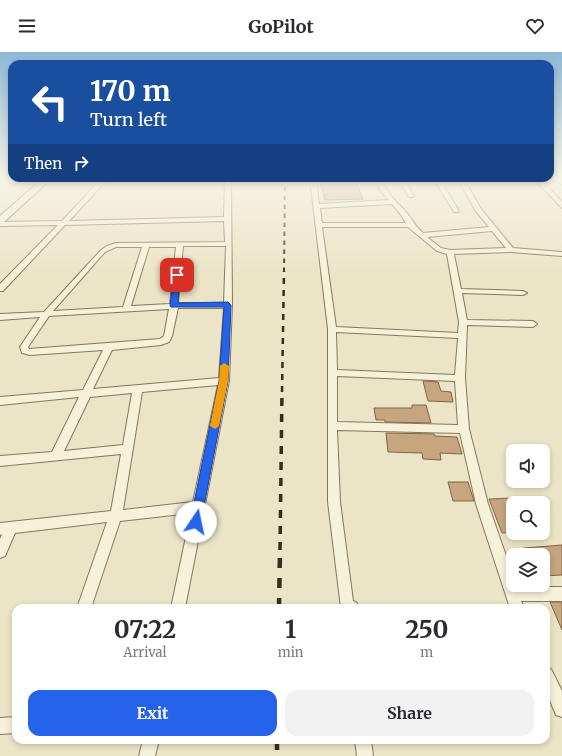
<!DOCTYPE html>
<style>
body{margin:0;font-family:Merriweather,serif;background:#f2f2f3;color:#2b2b33;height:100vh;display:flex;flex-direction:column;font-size:15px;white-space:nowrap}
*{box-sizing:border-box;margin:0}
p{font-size:13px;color:#7c7c81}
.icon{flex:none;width:22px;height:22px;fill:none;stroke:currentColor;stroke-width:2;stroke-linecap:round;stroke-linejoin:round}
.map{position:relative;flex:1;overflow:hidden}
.sheet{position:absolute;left:12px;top:552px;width:538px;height:140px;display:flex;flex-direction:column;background:#fff;border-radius:12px;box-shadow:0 2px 6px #0003}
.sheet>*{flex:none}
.hud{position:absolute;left:8px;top:8px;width:546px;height:122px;border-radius:12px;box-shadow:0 2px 6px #0003;background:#1a4fa0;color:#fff;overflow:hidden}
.tools{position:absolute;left:506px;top:392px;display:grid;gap:8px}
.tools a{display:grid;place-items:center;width:44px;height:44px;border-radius:8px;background:#fff;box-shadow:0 2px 6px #0003;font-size:20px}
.pin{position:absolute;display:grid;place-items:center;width:34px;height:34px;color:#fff;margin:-17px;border-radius:8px;box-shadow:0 2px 6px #0006}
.me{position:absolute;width:44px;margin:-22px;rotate:11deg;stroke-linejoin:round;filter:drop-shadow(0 0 3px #0008)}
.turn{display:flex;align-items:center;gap:14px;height:84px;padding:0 16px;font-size:18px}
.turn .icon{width:52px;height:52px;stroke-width:2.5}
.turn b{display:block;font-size:28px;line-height:34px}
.then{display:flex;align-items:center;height:38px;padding:0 16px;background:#0003;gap:8px;font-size:15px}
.eta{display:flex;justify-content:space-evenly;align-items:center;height:68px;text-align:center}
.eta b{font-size:24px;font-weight:700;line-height:28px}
.action{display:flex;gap:8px;margin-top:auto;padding:8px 16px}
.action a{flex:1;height:46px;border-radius:12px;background:#2563eb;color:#fff;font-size:16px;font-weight:700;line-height:46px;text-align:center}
.action a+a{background:#f2f2f3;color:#2b2b33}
header{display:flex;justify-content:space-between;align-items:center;height:52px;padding:0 16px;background:#fff;font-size:18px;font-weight:700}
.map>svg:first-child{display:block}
.building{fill:#c6a57f;stroke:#826445}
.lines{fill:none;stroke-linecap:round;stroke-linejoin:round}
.lane-casing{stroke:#85775d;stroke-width:2}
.street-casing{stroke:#85775d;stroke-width:2}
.secondary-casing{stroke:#665841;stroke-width:2}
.lane{fill:#f6f1d9;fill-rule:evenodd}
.street{fill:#f6f1d9;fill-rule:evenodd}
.secondary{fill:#f6f1d9;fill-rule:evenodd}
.rail-far3{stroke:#362d20;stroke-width:2;stroke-dasharray:4.5 4.5;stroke-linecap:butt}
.rail-far2{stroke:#362d20;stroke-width:2.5;stroke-dasharray:6 6;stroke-linecap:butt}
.rail-far1{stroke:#362d20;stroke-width:3.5;stroke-dasharray:8 8;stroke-linecap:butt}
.rail{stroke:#362d20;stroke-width:4.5;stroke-dasharray:10 10;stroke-linecap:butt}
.route{fill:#2563eb;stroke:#184099}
.slow{fill:#f59e0b}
</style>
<header><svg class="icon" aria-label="menu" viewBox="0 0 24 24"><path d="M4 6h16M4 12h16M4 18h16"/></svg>GoPilot<svg class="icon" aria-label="heart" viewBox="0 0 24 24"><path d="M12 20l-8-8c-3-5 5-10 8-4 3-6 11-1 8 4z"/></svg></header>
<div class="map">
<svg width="562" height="704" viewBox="0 0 562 704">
<rect width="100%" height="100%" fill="#ebe4c6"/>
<path class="building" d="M 319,127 L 355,127 L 363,147 L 325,148 Z
M 423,329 L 438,330 L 441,339 L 451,340 L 453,350 L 428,349 Z
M 412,353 L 426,353 L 431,371 L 385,370 L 385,368 L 376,368 L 374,356 L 412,356 Z
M 386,381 L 434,382 L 435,384 L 457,385 L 462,402 L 440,401 L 441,408 L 423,407 L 422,401 L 388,400 Z
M 448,430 L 468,430 L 474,449 L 453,449 Z
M 513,446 L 513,480 L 502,481 L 489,447 Z
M 562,493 L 562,523 L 543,524 L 543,503 L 524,503 L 524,496 Z
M 550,550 L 562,550 L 562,578 Z"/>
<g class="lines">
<g class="lane-casing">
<path id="lane" d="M 173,127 L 175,127 L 175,128 L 174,129 Z"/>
</g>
<g class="street-casing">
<path id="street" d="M 101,127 L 108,127 L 69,169 L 224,165 L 225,127 L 231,127 L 232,253 L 229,329 L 185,556 L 171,556 L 191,461 L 120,469 L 91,556 L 77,556 L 107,470 L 15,481 L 5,504 L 0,506 L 0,487 L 2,482 L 0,483 L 0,471 L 111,459 L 121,402 L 0,414 L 0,404 L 52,400 L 79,345 L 0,353 L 0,345 L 83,338 L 103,298 L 30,303 L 22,301 L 20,295 L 40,265 L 0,268 L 0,262 L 44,260 L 101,198 L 107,194 L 116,191 L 225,190 L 224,169 L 65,173 L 3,239 L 0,239 L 0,232 L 58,173 L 0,174 L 0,170 L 62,169 ZM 183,194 L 226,194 L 224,251 L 178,251 ZM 116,195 L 142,195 L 123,255 L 53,259 L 105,200 ZM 149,195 L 176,195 L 170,252 L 131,254 ZM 178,256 L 224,256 L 219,326 L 93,337 L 112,298 L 161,293 L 169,290 L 172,284 ZM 169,257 L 164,284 L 160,287 L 29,297 L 28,295 L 49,264 ZM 218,333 L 193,450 L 123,458 L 142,340 ZM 132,341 L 123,393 L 64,399 L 90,345 Z
M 310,127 L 316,127 L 319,152 L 389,148 L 379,137 L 375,127 L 381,127 C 386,141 396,149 405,159 C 413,168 414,173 423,181 L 489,175 L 475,158 L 458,127 L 464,127 L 481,157 L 513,196 L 562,200 L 562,204 L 511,200 L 454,202 L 461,237 L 523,239 L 527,241 L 523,243 L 462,241 L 467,268 L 533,269 L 537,272 L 533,275 L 467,273 L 465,326 L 469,377 L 488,452 L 513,524 L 513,533 L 516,533 L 517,535 L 562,535 L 562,549 L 521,549 L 524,556 L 510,556 L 476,452 L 460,381 L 337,378 L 340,450 L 353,549 L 357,551 L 359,556 L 341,556 L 328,450 L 328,277 ZM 392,152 L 401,163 L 406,171 L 322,171 L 320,156 ZM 322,175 L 408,175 L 437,199 L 447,202 L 459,270 L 458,281 L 336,275 ZM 492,179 L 506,196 L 450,198 L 441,196 L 427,185 ZM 336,280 L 458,286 L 455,323 L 337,318 ZM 337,324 L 455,329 L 458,373 L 337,370 Z
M 398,127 L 404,127 L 414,144 L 413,145 L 409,145 Z
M 434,127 L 440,127 L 459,159 L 458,160 L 454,160 Z
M 534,127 L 541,127 L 562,150 L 562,156 Z
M 557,127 L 562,127 L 562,132 L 560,131 Z
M 546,614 L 551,617 L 562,639 L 562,665 L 556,663 L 546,639 Z
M 16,665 L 16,681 L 0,682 L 0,666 Z
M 143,688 L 159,688 L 155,704 L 139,704 Z
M 355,688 L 371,688 L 373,704 L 357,704 Z"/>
</g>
<g class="secondary-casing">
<path id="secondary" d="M 42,127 L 51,127 L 3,171 L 0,172 L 0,164 Z"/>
</g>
<use href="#lane" class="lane"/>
<use href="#street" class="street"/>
<use href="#secondary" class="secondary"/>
<path class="rail-far3" d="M 284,220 L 285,127"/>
<path class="rail-far2" d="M 282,340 L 284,219"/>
<path class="rail-far1" d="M 280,498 L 282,339"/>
<path class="rail" d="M 279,556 L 280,497
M 277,688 L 277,704"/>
</g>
<linearGradient id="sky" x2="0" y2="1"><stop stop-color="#8eb8d6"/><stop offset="0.56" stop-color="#f6f3e5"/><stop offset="1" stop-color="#f6f3e5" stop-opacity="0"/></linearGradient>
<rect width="562" height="226" fill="url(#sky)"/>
<path class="route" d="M 174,221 L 180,223 L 178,251 L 228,250 L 231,253 L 228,329 L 201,470 L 200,473 L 196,475 L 192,473 L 190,470 L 219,329 L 224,255 L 171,255 L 170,254 Z"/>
<path class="slow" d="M 224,311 L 229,314 L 228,329 L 219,374 L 215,377 L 210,374 L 219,329 L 220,314 Z"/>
</svg>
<div class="tools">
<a><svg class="icon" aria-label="sound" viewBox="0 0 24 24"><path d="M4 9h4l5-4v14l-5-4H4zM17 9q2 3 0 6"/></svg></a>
<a><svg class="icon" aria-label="search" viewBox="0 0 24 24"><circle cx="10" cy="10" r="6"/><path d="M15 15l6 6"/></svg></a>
<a><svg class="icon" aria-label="layers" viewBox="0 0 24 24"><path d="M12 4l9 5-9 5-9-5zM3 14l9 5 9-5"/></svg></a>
</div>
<div class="pin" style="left:177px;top:223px;background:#d93025"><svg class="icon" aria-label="arrive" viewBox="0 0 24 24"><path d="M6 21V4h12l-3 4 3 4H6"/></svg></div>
<svg class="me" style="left:196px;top:470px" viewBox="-20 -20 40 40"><circle r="19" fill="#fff"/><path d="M0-13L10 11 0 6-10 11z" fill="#2563eb"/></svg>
<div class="hud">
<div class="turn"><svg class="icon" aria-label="left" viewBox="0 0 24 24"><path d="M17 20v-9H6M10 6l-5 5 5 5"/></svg><div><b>170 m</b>Turn left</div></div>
<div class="then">Then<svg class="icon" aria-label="right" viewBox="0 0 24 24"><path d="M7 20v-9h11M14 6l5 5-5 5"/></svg></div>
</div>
<section class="sheet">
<div class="eta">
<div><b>07:22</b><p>Arrival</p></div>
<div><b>1</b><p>min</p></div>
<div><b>250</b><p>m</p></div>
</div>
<div class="action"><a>Exit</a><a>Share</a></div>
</section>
</div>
